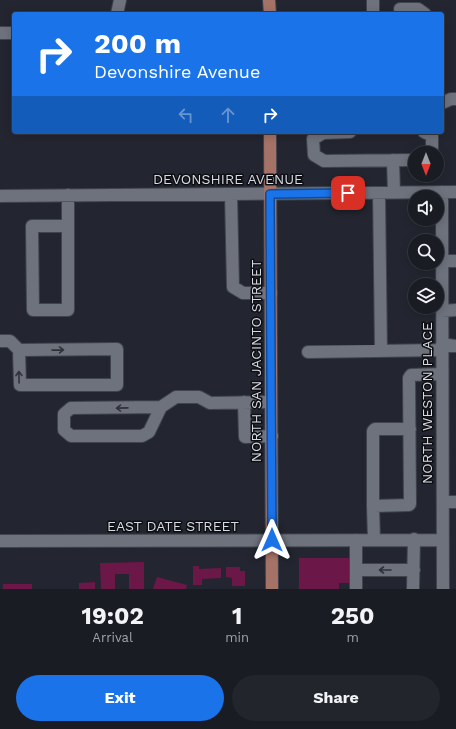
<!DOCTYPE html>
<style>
body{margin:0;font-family:"Work Sans",sans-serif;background:#23252c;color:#f1f3f6;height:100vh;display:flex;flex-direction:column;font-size:15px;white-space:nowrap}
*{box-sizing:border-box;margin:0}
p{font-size:13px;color:#9fa1a6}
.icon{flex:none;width:22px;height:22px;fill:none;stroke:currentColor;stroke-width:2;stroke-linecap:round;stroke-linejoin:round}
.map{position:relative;height:589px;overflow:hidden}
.side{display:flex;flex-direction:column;background:#1a1c24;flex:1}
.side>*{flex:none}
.banner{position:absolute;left:12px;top:12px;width:432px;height:122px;border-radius:4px;box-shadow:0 2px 10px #0003,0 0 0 1px #383a41;background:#1a73e8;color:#fff;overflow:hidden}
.needle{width:26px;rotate:180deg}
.fabs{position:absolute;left:408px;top:146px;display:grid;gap:8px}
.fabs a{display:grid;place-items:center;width:36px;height:36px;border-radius:50%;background:#1a1c24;box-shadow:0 2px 10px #0003,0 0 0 1px #383a41;font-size:20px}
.pin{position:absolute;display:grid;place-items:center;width:34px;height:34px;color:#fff;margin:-17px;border-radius:8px;box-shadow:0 2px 6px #0006}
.me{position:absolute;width:44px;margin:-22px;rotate:0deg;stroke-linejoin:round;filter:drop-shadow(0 0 3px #0008)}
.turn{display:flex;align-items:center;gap:14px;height:84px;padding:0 16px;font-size:18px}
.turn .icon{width:52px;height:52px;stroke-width:2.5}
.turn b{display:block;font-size:28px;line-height:34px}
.lanes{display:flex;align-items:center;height:38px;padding:0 16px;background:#0003;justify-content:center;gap:20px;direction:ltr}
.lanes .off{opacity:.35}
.eta{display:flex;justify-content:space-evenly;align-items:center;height:68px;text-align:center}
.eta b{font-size:24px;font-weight:700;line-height:28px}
.cta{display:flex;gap:8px;margin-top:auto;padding:8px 16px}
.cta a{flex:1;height:46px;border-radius:24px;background:#1a73e8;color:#fff;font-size:16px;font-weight:700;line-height:46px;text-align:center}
.cta a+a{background:#23252c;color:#f1f3f6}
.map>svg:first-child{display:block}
.building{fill:#6b1747}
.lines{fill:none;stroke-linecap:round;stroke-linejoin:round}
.minor-casing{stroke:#41444c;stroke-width:14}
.major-casing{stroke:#41444c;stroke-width:14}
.minor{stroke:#6e727d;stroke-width:12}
.major{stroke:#a57267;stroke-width:12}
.oneway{stroke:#303239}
.route-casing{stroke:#114b97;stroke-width:10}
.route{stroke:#1a73e8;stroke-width:7}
.labels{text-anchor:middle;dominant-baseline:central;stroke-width:3;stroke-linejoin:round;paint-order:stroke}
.street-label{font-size:14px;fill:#d8dbe1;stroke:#0e0f14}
</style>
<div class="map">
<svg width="456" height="589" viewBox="0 0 456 589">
<rect width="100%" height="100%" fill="#232630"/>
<path class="building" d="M 299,558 L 351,558 L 351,583 L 339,583 L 339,589 L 299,589 Z
M 144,562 L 144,589 L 129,589 L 129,574 L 115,574 L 115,589 L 101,589 L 100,563 Z
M 193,566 L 199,566 L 199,569 L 221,568 L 221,578 L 202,579 L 202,585 L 193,585 Z
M 226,567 L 240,567 L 240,571 L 245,571 L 245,586 L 232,586 L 232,578 L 226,577 Z
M 157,577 L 187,585 L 186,589 L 153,589 Z
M 95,582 L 95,589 L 79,589 L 79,583 Z
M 3,584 L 32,584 L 32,589 L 3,589 Z"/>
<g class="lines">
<g class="minor-casing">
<path id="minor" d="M 373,0 L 373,14
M 400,9 L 418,9 L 425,14
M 117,14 L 120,0
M 0,33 L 14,33
M 442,103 L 451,99 L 456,99
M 350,132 L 323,133 L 313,139 L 314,155 L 324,161 L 415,160
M 424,132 L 432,136 L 432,153
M 393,160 L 394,193
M 442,192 L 443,589
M 379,193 L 381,351
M 231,194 L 233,287 L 243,293 L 271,293
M 68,195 L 68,310 L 33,310 L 32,226 L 68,226
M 0,196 L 456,192
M 442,261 L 456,261
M 442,311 L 456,310
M 0,341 L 10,341 L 19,350 L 117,349 L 117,385 L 20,385 L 19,350
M 442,344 L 456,346
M 308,352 L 442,350
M 244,402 L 245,437 L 272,436
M 161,407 L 71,408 L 64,414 L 64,430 L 71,436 L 142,436 L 149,432 L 161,407 L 176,397 L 199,397 L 210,403 L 271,402
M 410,429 L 375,429 L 373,431 L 373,506 L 409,505 L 410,504 L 409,378 L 411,375 L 442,374
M 443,502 L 456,502
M 373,506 L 374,539
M 356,540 L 356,589
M 0,541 L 443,540
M 356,570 L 414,570
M 413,589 L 414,539"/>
</g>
<g class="major-casing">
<path id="major" d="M 269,0 L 270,14
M 270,132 L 272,589"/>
</g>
<use href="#minor" class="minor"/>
<use href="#major" class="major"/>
</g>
<defs><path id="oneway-shaft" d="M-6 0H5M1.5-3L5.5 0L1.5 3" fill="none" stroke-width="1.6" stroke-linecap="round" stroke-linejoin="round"/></defs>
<g class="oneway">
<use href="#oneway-shaft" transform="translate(58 350) rotate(-1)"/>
<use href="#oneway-shaft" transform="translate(19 377) rotate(-91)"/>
<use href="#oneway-shaft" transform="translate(122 408) rotate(179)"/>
<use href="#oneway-shaft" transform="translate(385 570) rotate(180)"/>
</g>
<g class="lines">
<g class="route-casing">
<path id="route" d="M 272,540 L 270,194 L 348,193"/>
</g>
<use href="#route" class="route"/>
</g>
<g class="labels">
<g class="street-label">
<text x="228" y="179">DEVONSHIRE AVENUE</text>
<text transform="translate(256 361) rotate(-90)">NORTH SAN JACINTO STREET</text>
<text transform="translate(427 403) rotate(-90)">NORTH WESTON PLACE</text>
<text x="173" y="526">EAST DATE STREET</text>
</g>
</g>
</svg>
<div class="fabs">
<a><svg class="needle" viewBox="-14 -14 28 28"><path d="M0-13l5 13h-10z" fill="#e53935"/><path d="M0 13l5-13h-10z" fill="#9fa1a6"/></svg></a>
<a><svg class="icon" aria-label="sound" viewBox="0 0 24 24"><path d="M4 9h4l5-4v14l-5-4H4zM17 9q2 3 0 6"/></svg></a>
<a><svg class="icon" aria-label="search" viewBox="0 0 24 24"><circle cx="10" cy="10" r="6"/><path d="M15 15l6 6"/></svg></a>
<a><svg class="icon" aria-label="layers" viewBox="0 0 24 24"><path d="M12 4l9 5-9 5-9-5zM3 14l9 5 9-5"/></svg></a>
</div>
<div class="pin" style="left:348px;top:193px;background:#d93025"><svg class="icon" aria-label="arrive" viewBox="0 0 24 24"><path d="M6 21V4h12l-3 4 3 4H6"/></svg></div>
<svg class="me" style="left:272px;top:540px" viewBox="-20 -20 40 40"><path d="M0-17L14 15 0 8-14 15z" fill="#1a73e8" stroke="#fff" stroke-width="4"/></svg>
<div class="banner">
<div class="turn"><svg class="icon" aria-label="right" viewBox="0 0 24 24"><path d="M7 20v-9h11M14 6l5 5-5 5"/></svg><div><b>200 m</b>Devonshire Avenue</div></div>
<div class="lanes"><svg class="icon off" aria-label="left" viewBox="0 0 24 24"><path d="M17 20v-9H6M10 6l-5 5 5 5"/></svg><svg class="icon off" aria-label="ahead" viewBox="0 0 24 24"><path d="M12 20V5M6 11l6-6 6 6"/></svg><svg class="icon" aria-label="right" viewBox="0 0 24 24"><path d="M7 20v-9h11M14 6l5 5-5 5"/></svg></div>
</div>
</div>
<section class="side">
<div class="eta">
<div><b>19:02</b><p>Arrival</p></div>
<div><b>1</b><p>min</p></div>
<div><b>250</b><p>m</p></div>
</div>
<div class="cta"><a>Exit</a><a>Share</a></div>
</section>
